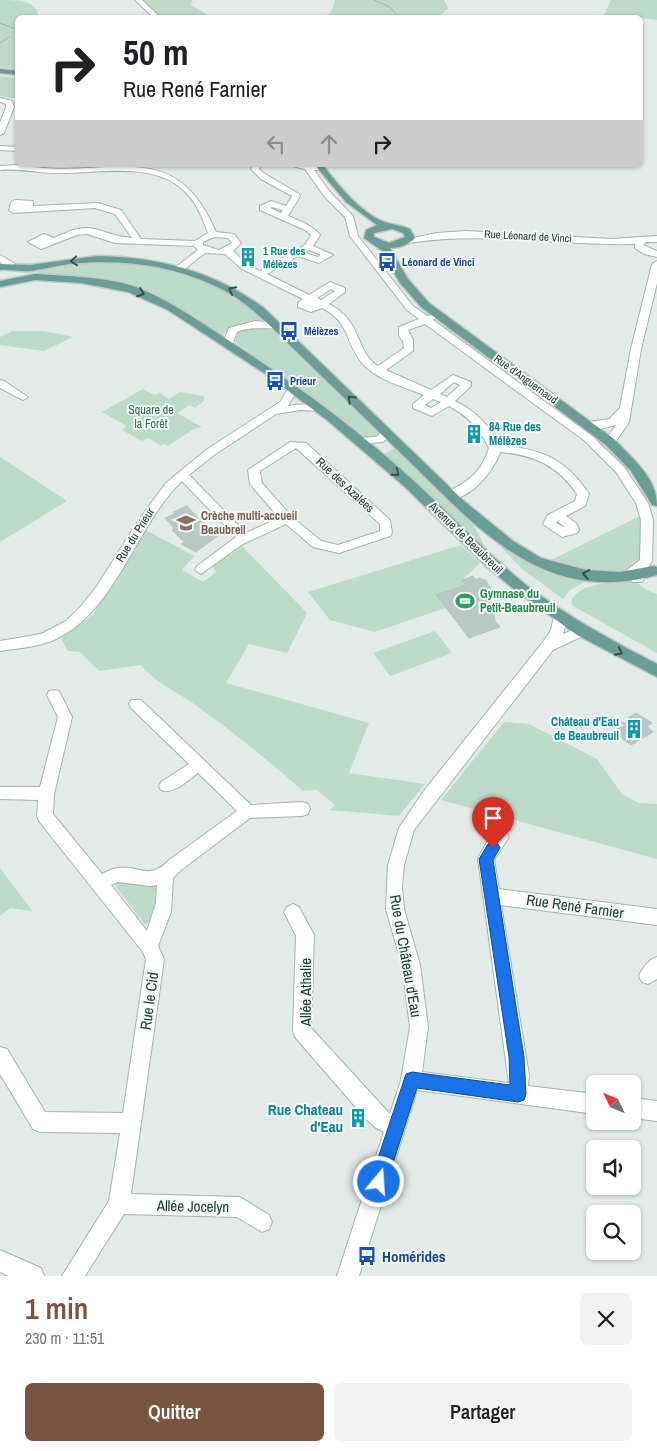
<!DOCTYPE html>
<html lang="fr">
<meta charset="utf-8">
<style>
body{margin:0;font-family:"Archivo Narrow",sans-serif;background:#f2f2f2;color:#202124;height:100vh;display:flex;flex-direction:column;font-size:19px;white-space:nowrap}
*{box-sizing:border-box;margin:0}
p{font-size:16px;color:#757577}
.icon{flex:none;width:28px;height:28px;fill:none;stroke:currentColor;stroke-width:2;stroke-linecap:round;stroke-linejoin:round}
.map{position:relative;height:1276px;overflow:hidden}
.panel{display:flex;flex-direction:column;background:#fff;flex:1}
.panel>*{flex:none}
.top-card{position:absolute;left:15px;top:15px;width:628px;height:152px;border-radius:8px;box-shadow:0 1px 4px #0004;background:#fff;color:#202124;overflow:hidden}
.needle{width:32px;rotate:313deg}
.buttons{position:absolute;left:586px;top:1075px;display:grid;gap:10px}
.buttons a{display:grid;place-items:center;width:55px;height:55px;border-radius:8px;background:#fff;box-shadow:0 1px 4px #0004;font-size:25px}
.pin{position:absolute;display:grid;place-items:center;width:42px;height:42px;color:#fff;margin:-51px -21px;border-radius:50% 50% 50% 0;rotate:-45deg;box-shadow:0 0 5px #0007}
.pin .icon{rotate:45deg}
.me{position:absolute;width:55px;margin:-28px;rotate:18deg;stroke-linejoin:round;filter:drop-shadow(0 0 4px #0008)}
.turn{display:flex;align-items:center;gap:18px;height:105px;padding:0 25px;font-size:22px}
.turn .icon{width:65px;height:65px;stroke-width:2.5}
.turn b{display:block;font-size:35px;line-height:42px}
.lanes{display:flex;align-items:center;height:48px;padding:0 25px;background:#0003;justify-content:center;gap:25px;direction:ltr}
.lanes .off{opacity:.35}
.round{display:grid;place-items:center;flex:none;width:52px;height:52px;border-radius:8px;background:#f2f2f2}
.headline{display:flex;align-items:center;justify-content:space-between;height:85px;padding:0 25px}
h1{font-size:30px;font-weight:600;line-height:38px;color:#7a5441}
.action{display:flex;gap:10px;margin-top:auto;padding:10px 25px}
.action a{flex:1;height:58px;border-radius:8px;background:#7a5441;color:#fff;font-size:20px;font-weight:600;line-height:58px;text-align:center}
.action a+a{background:#f2f2f2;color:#202124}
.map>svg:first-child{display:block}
.green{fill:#bcdbc8}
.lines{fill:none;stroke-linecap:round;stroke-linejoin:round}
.stream{stroke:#8ebccc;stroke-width:1}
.building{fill:#bac8c4;stroke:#b5c4bf}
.minor-casing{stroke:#a5b3af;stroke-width:2}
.major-casing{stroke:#c1c8c7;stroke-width:3}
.minor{fill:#fff;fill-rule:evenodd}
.major{fill:#6a9d95;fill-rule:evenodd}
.oneway{stroke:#35544e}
.route{fill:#1a73e8;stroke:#114b97}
.labels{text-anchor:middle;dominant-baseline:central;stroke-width:4;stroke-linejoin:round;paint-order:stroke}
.far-street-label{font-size:11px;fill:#233b37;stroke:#f2f8f6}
.far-culture-label{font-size:11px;font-weight:bold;fill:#0d838f;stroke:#f2f8f6;text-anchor:start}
.far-transit-label{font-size:11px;font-weight:bold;fill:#164399;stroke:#f2f8f6;text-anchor:start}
.park-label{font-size:12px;fill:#316e4f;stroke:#f2f8f6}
.culture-label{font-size:12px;font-weight:bold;fill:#0d838f;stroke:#f2f8f6;text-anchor:start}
.street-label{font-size:12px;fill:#233b37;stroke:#f2f8f6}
.education-label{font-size:12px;font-weight:bold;fill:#785e54;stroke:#f2f8f6;text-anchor:start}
.leisure-label{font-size:12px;font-weight:bold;fill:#27864d;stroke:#f2f8f6;text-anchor:start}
.near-street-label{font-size:15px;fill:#233b37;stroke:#f2f8f6}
.near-culture-label{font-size:15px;font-weight:bold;fill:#0d838f;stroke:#f2f8f6;text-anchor:end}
.near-transit-label{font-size:15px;font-weight:bold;fill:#164399;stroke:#f2f8f6;text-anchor:start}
</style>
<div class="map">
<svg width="657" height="1276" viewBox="0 0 657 1276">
<rect width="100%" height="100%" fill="#e2ebe8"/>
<path class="green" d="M 0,0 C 15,0 39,0 38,17 L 18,18 L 17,70 L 0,67 Z
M 138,0 L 192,0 L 191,5 L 211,17 L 158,17 Z
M 335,0 L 444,0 L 448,8 L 442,14 L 443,17 L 325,17 L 332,10 Z
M 611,0 L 657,0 L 657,20 L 626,16 L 603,17 Z
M 0,76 L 17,78 L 17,99 L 0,96 Z
M 80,262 C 154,262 213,270 268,323 C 249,321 237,325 222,335 L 156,294 L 133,287 L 38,275 L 39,268 Z
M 245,326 L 269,328 L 277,332 L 378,430 L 380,434 L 377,438 L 360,438 L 231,339 L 235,332 Z
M 13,331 L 44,331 L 73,337 L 44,351 L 0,345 L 0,337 Z
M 143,389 L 155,395 L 160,393 L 169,399 L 180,392 L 204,396 L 204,401 L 195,408 L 190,405 L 177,413 L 202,427 L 194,429 L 168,446 L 164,444 L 161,446 L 148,438 L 142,441 L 122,430 L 127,426 L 102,412 Z
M 396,448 C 426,477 472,511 486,550 L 379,456 Z
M 0,457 L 67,501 L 0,542 Z
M 642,515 L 642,560 C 637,564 629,571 622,573 C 599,578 571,568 549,561 Z
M 482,527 L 507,548 L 588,580 L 570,590 L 563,599 L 521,568 Z
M 144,529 L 194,556 L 182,570 L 203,582 L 216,572 L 212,566 L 242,546 L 307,613 L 287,653 L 249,644 L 226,683 L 369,723 L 349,773 L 425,784 L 399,816 L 330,810 L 335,805 L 317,790 L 303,791 C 268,760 232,731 194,704 C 176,691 155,683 141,665 L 99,671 L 80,652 L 68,651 L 61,638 L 93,615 Z
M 461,545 L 480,563 L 462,580 L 466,585 L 436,595 L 445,608 L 375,632 L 330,620 L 308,592 Z
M 633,579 L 646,590 L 657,594 L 657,653 L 573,606 L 571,602 C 577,582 616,583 633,579 Z
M 435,631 L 452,653 L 390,676 L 373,653 Z
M 504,722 L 529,724 L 597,759 L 622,794 L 639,803 L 657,804 L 657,859 L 441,800 Z
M 0,868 L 30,908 L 32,911 L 10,908 L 0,916 Z
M 112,881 L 157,884 C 160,900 158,914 145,925 Z"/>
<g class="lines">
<path class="stream" d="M 374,0 L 390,7 L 399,18
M 0,23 L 18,30
M 0,43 L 9,37"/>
</g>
<path class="building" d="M 187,506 L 208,529 L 220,534 L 196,552 L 181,544 L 184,542 L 172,530 L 174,528 L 165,518 L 175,514 L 173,512 Z
M 473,576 L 476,580 L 479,578 L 485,580 L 491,588 L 481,592 L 493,607 L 495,621 L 500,627 L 469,638 L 436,595 L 466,585 L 462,580 Z
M 636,713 L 652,723 L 647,726 L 653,732 L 631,745 L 617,735 L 622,732 L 617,728 L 625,726 L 621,722 L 634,725 L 628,718 Z"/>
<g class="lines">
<g class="minor-casing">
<path id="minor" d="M 135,0 L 142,0 L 161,18 L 154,18 Z
M 0,98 L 12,101 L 14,107 L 4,133 L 0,135 L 0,123 L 6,107 L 6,104 L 0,102 Z
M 0,146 L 18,147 L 18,151 L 0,150 Z
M 15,165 C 30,166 46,169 61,169 C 135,168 181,151 216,232 L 234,234 L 241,243 L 233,251 L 248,265 L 260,271 L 305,245 L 311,235 L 305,230 L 260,210 L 260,206 L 271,201 L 286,206 L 292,196 L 261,179 L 251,169 L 253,165 L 261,165 L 259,169 L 262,172 L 299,194 L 300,196 L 288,216 C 300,221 312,225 320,235 L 313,246 L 333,255 L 319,263 L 298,256 L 267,274 L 309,295 L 330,282 L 345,288 L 345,292 L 329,304 C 363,321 355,352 378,366 L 404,348 L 403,341 L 399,336 L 399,327 L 419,319 L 407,310 L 350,236 L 345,217 L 324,196 L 305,169 L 287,165 L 318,166 L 318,170 L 314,170 L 330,192 L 353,216 L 358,236 L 413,306 L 427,316 L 435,315 L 437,317 L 433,320 L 593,437 L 624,467 L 648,503 L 653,520 L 652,561 L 646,570 L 640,573 L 644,579 L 642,582 L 632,582 L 626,571 L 640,560 L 641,520 L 636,503 L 616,472 L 585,441 L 425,324 L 408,330 L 413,340 L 413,351 L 386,370 L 431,390 L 453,375 L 471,382 L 471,386 L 455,401 C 476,411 489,425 499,445 C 540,449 563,457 587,491 L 589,494 L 585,506 L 566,516 L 576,523 L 579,530 L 577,533 L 562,537 L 543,524 L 548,515 L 575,501 L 577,494 C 557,465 534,455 500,452 C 495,470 468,503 447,498 L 445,495 L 447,492 C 468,482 482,472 489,448 C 480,429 468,416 449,406 L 432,416 L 413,408 L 413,404 L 424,395 C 405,387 376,380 362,363 C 345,342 350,322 322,308 L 311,312 L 298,307 L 298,303 L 303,299 L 242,269 L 225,254 L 205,253 L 182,271 L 176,271 L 176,267 L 198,250 L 194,246 L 115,243 L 87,234 L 77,235 L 41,249 L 28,242 L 44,234 L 54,238 C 65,233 76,227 89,228 C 104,230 114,237 132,238 L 115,214 L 95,208 L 13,213 L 9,210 L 11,203 L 15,200 L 33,201 L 33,206 L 98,203 L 121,210 L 141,239 L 195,241 L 208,233 C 203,220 198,206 189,196 C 159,160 102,173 61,173 C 41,174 21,168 0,170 L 0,166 ZM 272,207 L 283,210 L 281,213 L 270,208 ZM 214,237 L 228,238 L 232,243 L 219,250 L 203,245 L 203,242 ZM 309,250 L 321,255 L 318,257 L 305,253 ZM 331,289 L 335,291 L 321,300 L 317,298 ZM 454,382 L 460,385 L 447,397 L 440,394 ZM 433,399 L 441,402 L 431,408 L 425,405 ZM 557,521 L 566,528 L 556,523 Z
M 466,231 L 611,239 L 657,236 L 657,242 L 646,242 L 643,245 L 657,251 L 657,257 L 644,254 L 635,248 L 635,244 C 559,246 484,231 408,243 L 404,240 L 437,233 Z
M 0,255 L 14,263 L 14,267 L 8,267 L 0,262 Z
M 657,261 L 657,283 L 641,349 L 629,422 L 614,444 L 606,444 L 604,442 L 616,425 L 600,429 L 585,427 L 583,425 L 589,422 L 609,419 L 620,408 L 631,349 L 652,264 Z
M 255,321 L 277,323 L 282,326 C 276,331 251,325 237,332 L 232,345 L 224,345 L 223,343 L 229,328 Z
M 0,380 L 4,381 L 28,397 L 23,400 L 0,388 Z
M 293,386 L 298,389 L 288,406 C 300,404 312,404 324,407 L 324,411 L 300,410 L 276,414 L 214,455 L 189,475 L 246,533 L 279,518 L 250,484 L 248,470 L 290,442 L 306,443 L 390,520 L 392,533 L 390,536 L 339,553 L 313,547 L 286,524 L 241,545 L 201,574 L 195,570 L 196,567 L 236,537 L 182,481 C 135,526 117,610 56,639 C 39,647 19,648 0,651 L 0,641 L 41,634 L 66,621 L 82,605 L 97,586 L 138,521 L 166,483 L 206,450 L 280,402 L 289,387 ZM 296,448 L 380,524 L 380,531 L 338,545 L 321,541 L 291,516 L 262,483 L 260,471 Z
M 386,430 L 392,433 L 383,442 L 359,444 L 353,441 L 359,438 L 376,437 Z
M 561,611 L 568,616 L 563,634 L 582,626 L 589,631 L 587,634 L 553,650 L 414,830 L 404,865 L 402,886 L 404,909 L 420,965 L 428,1027 L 422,1072 L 509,1083 L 478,859 C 483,848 493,827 507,832 L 509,837 L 494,860 L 499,889 L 657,909 L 657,925 L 501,905 L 529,1075 L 528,1086 L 595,1094 L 595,1114 L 417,1090 L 359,1276 L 337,1276 L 384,1132 L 376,1128 L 365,1118 L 295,1037 L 293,1031 L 296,936 L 284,912 L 287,907 L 293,904 L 299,907 L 314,935 L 311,1028 L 390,1114 L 401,1080 L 410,1027 L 402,965 L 386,909 L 388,865 L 399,828 L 423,792 L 543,642 L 551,630 L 554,616 Z
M 54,690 L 59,691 L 72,717 L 54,794 L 53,814 L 102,874 C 106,872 112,869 117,868 C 139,864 149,882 169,860 L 237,811 L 198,773 C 188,780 174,795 161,790 L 159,786 L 161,782 L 189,764 L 131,708 L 129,704 L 131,700 L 141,700 L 251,805 L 302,802 L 308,804 L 310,809 L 308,814 L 302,816 L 250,818 L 181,870 L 173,878 L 171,912 L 158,946 L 164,959 L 131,1194 L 240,1197 L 269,1215 L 272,1222 L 269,1229 L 262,1232 L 237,1217 L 124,1214 L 85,1276 L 62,1276 L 109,1201 L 120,1133 L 40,1132 L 33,1129 L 0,1074 L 0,1047 L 7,1049 L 45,1112 L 123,1113 L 146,959 L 143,952 L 39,821 L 37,816 L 38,800 L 0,799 L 0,787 L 40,787 L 58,717 L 47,695 L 49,691 ZM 118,882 L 150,886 L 157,885 L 156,903 L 147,931 L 111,885 Z
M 657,957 L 657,979 L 648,984 L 642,982 L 639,976 C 643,967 648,960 657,957 Z
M 632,1098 L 657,1101 L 657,1121 L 632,1118 Z
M 0,1250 L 41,1268 L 44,1276 L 9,1276 L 0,1272 Z"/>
</g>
<g class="major-casing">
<path id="major" d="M 0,69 L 18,71 L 18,75 L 0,73 Z
M 315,165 L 323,165 C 336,183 365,218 388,223 C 395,225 403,226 410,229 L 415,238 C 408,245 399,248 390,248 L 408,279 L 429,303 L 614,439 C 633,459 657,478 657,506 L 652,505 L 631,471 L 606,445 L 421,307 L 400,283 L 381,250 L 364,238 L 366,230 L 377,225 L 346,202 ZM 392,229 L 403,233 L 405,237 L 389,243 L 374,237 L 374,233 Z
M 97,256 C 159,257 213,271 264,308 L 464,501 L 513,541 L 541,558 L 586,570 L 620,572 L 653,566 L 657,567 L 657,575 C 548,605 484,535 414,466 C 376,429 338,392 300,355 C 273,329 248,300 213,285 C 168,264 118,259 69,264 C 56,266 44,269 31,271 C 21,272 10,269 0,270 L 0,264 L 30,265 Z
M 35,274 C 65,276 108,277 136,287 C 171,301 202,323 234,344 C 297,385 358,430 414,481 C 451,515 485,552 525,584 C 566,616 611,640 657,664 L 657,677 L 577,635 L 516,591 L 485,565 L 404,486 L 327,420 L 267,375 L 168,310 L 128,292 L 81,283 L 35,280 L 0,287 L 0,281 Z"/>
</g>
<use href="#minor" class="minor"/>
<use href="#major" class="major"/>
</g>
<defs><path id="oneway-chevron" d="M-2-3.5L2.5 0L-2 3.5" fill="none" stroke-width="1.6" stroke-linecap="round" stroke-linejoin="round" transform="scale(1.25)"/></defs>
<g class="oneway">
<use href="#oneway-chevron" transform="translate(74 261) rotate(175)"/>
<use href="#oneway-chevron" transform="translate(232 290) rotate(-152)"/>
<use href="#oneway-chevron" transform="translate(141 293) rotate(20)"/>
<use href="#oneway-chevron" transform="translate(351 399) rotate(-136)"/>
<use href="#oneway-chevron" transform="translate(396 473) rotate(39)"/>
<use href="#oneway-chevron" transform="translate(586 574) rotate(-170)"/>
<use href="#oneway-chevron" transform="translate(619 652) rotate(27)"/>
</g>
<path class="route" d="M 493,842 L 498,844 L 500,848 L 493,860 L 524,1057 L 526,1094 L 524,1100 L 518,1102 L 417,1088 L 387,1182 L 385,1188 L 379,1190 L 373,1188 L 370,1182 L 406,1074 L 412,1072 L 510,1085 L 509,1057 L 479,859 L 488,844 Z"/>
<defs>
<g id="building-bare" transform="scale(1.5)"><path d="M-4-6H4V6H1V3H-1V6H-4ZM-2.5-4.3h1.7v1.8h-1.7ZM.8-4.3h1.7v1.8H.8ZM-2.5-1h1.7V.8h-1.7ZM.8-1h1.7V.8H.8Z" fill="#0f9aa8" stroke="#f2f8f6" stroke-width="2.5" paint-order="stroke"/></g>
<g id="bus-bare" transform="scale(1.5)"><path d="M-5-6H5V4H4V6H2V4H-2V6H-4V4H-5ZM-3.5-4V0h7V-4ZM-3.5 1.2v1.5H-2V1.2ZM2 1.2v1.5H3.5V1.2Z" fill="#1a4fb4" stroke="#f2f8f6" stroke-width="2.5" paint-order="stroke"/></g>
<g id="school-bare" transform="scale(1.5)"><path d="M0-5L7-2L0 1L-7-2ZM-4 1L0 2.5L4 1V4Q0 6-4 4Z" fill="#8d6e63" stroke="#f2f8f6" stroke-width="2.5" paint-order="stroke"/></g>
<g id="stadium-bare" transform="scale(1.5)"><path d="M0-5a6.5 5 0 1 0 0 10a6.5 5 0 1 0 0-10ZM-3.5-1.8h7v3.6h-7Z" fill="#2e9e5b" stroke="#f2f8f6" stroke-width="2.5" paint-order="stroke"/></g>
</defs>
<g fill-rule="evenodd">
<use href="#building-bare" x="248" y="257"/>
<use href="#bus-bare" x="387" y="262"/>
<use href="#bus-bare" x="289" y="331"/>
<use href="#bus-bare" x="275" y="381"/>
<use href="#building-bare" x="474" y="434"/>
<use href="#school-bare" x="186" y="523"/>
<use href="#stadium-bare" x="465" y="601"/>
<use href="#building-bare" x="634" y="729"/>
<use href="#building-bare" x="358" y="1118"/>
<use href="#bus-bare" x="367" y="1256"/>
</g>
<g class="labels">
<g class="far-street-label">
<text transform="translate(528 236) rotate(3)">Rue Léonard de Vinci</text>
<text transform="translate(526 379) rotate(36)">Rue d'Anguernaud</text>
</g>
<g class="far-culture-label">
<text x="263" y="251">1 Rue des<tspan x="263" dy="13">Mélèzes</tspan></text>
</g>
<g class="far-transit-label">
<text x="402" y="262">Léonard de Vinci</text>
<text x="304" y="331">Mélèzes</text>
<text x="290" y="381">Prieur</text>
</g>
<g class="park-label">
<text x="151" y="410">Square de<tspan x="151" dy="14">la Forêt</tspan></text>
</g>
<g class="culture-label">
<text x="489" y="427">84 Rue des<tspan x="489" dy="14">Mélèzes</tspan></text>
<text x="619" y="722" text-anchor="end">Château d'Eau<tspan x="619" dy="14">de Beaubreuil</tspan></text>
</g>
<g class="street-label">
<text transform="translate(345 485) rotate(43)">Rue des Azalées</text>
<text transform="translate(135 535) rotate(-58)">Rue du Prieur</text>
<text transform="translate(466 538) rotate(44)">Avenue de Beaubreuil</text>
</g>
<g class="education-label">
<text x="201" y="516">Crèche multi-accueil<tspan x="201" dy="14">Beaubreil</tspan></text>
</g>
<g class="leisure-label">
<text x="480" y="594">Gymnase du<tspan x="480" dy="14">Petit-Beaubreuil</tspan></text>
</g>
<g class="near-street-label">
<text transform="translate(575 906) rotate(8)">Rue René Farnier</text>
<text transform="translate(406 956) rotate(80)">Rue du Château d'Eau</text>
<text transform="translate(305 992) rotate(-90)">Allée Athalie</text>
<text transform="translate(149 1001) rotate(-82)">Rue le Cid</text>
<text transform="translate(193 1206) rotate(1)">Allée Jocelyn</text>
</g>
<g class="near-culture-label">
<text x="343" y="1109">Rue Chateau<tspan x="343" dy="17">d'Eau</tspan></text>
</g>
<g class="near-transit-label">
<text x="382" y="1256">Homérides</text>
</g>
</g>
</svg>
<div class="buttons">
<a><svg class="needle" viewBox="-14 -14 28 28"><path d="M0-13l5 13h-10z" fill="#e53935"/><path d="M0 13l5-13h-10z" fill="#757577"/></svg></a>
<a><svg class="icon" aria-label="sound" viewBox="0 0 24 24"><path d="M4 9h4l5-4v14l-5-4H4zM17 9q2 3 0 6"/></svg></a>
<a><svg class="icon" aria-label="search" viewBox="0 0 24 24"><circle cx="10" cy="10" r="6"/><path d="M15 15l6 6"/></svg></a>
</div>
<div class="pin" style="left:493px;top:848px;background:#d93025"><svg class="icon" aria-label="arrive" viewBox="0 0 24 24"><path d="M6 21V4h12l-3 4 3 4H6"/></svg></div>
<svg class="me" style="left:379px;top:1182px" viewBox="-20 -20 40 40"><circle r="17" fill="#1a73e8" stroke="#fff" stroke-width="3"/><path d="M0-11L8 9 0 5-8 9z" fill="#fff"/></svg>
<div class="top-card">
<div class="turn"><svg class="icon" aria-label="right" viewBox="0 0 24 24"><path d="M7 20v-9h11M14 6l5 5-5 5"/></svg><div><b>50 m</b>Rue René Farnier</div></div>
<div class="lanes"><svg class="icon off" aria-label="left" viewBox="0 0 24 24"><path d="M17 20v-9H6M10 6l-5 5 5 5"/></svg><svg class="icon off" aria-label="ahead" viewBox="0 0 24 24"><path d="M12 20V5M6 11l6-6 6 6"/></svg><svg class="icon" aria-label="right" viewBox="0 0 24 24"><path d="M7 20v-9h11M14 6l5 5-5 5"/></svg></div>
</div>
</div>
<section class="panel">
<div class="headline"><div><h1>1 min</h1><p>230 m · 11:51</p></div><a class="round"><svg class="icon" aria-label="close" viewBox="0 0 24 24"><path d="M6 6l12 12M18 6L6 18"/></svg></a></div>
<div class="action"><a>Quitter</a><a>Partager</a></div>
</section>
